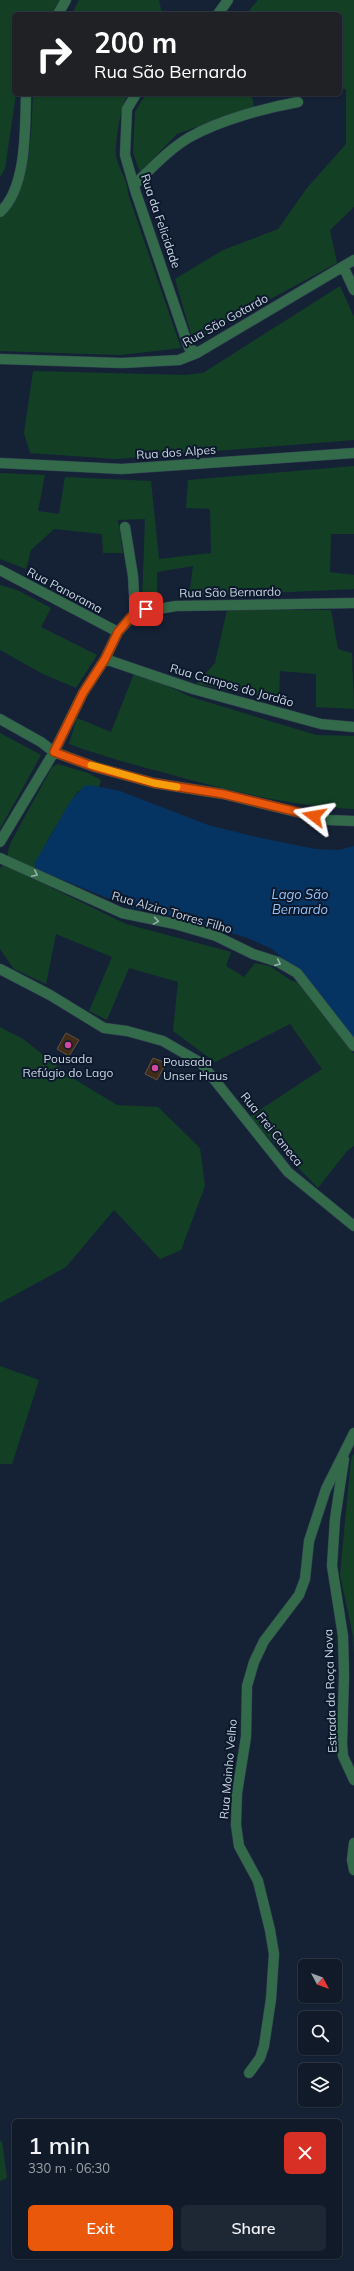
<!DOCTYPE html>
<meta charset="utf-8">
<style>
body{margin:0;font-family:Mulish,sans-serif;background:#1e2734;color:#f1f3f6;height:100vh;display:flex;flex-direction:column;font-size:15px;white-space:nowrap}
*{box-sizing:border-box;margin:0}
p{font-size:13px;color:#9ca1a8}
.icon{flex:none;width:22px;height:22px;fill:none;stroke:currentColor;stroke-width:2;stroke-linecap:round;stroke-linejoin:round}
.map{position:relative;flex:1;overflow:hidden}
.side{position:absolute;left:12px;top:2119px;width:330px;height:140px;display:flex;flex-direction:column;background:#101a28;border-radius:6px;box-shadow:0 1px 3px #0004,0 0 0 1px #303845}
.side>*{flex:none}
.banner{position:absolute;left:12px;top:12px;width:330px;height:84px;border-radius:6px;box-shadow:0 1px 3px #0004,0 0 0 1px #303845;background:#202124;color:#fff;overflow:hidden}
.needle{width:26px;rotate:131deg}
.buttons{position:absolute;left:298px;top:1959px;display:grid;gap:8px}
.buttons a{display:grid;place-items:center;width:44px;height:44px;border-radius:6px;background:#101a28;box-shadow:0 1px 3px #0004,0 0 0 1px #303845;font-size:20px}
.pin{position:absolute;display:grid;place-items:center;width:34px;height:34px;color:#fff;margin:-17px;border-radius:8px;box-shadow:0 2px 6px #0006}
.me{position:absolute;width:44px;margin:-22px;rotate:284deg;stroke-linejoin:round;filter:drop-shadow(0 0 3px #0008)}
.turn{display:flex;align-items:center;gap:14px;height:84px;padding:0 16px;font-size:18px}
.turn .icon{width:52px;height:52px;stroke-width:2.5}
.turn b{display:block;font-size:28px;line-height:34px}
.round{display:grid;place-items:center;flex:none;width:42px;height:42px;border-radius:6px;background:#1e2734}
.overview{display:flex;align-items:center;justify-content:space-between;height:68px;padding:0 16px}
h1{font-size:24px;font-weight:600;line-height:30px}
.cta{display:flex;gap:8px;margin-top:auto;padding:8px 16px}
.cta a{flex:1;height:46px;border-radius:6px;background:#ea580c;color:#fff;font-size:16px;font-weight:600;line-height:46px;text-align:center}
.cta a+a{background:#1e2734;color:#f1f3f6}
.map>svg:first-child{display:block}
.green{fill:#134025}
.water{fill:#053462}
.building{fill:#402c19;stroke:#67513d}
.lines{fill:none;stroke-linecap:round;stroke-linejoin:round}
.minor-casing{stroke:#323e51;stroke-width:11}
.minor{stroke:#326a4a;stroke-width:10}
.oneway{stroke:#95afac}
.route-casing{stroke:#983908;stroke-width:10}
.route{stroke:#ea580c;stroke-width:7}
.slow{stroke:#f59e0b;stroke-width:7}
.hotel-dot{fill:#d1479c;stroke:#0c192c;stroke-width:1.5}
.labels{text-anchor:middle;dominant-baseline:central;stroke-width:4;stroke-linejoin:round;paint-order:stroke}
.street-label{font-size:12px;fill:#cbd4e1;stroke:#0c192c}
.poi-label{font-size:12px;fill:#cbd4e1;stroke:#0c192c}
.water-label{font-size:13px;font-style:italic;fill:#97c4f8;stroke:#0c192c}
</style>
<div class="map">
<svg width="354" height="2271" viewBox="0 0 354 2271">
<rect width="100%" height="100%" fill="#152236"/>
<path class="green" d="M 0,0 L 61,0 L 53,14 L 14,14 L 14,94 L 16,94 L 5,169 L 0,177 Z
M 79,0 L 159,0 L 162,14 L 72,14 Z
M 258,0 L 354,0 L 354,207 L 330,230 L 337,263 L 193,341 L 175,279 L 223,250 L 278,229 L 307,188 L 346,144 L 346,89 L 340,88 L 340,14 L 246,14 Z
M 33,94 L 128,94 C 121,105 115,142 116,155 C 118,169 128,179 128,194 L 181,348 L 120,355 L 0,351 L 0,218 C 32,190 31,133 33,94 Z
M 146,94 L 251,94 L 254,106 L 177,134 L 140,172 L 133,153 L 135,112 Z
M 340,286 L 354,317 L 354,440 L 116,459 L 30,453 L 24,433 L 33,371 L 185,375 L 203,373 Z
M 354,466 L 354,534 L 331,534 L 330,572 L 354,575 L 354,589 L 189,597 L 193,566 L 157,572 L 157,601 L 142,603 L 145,519 L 118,520 L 123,553 L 103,553 L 102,534 L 54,529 L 31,550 L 26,569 L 0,559 L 0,473 L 45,475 L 38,511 L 59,514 L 65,477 L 151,481 L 159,559 L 211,553 L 210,509 L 186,508 L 188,480 Z
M 0,585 L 17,590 L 51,608 L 41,627 L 97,655 L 76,688 L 43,674 L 0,650 Z
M 227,610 L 331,610 L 338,649 L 352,653 L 354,709 L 316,707 L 316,674 L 280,671 L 279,699 L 196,684 L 215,663 Z
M 135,671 L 191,697 L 316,735 L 354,736 L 354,809 C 289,806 225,790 162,772 C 131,764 99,755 69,744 L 77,718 L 111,732 Z
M 0,733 L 41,755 L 0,829 Z
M 58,764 L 88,773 L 101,780 L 98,790 L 78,791 L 48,839 L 41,858 L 34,869 L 8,856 L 8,851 L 11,842 L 52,767 Z
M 3,864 L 126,924 L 231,952 L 226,966 L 244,977 L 255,963 L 270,966 L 290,980 L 304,985 L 354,1054 L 354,1146 L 347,1151 L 318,1188 L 249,1117 L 322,1069 L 290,1024 L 215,1062 L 173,1031 L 178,982 L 129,968 L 107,1020 L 89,1011 L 112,957 L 56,934 L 46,984 L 14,969 L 0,949 L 0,869 Z
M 0,1027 L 23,1039 L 71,1077 L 117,1105 L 158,1107 L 200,1148 L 205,1186 L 181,1250 L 160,1259 L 114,1210 L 66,1267 L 0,1303 Z
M 0,1366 L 39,1380 L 12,1464 L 0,1464 Z
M 354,1453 L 354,1655 L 353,1636 L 340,1574 L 351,1460 Z
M 0,2141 L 2,2141 L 7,2178 L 0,2181 Z"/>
<path class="water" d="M 90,785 L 120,791 L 208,825 L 252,836 L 315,849 L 339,850 L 354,846 L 354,1042 L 285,960 L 272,949 L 248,938 L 165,914 L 132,908 L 36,869 L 34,864 L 70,802 L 84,786 Z"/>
<path class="building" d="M 66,1033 L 79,1040 L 69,1056 L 57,1049 Z
M 153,1058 L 166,1063 L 157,1080 L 145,1074 Z"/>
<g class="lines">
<g class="minor-casing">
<path id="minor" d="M 58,14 L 66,0
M 218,14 L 228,0
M 136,94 L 127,109 L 125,155 L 136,193 L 189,348 L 197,353
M 134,185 C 151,169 169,149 190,137 C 220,120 265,108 298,102
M 0,212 C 27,188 25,128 26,94
M 344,268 L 354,290
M 0,359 L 122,363 L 179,360 L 197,353 L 354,260
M 0,463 L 122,469 L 354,453
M 125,527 L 133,576 L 135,613
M 0,570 L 118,632
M 105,659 L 193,689 L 321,724 L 354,727
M 0,719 L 41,742 L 54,752 L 95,767 L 154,783 L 223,794 L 329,820 L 354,821
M 0,842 L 54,752 L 83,693 L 105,659 L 118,632 L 135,613 L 176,606 L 354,603
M 0,858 L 122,913 L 175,924 L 216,936 L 253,954 L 278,962 L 297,973 L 354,1046
M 0,969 L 50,995 L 104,1028 L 127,1031 L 163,1041 L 201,1063 L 288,1172 L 354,1226
M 344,1459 L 335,1519 L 332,1566 L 343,1636 L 344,1675 L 342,1744 L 343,1756 L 354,1780
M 354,1843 L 352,1860 L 354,1870
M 249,2073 L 260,2058 L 264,2046 L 271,1999 L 274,1954 L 270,1930 L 258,1881 L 239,1846 L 236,1825 L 237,1793 L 246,1737 L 247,1686 L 254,1662 L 264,1641 L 299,1595 L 305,1579 L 309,1541 L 326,1489 L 354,1433"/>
</g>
<use href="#minor" class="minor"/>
</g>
<defs><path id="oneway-chevron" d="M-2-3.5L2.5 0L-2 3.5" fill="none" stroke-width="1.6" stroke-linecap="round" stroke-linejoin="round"/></defs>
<g class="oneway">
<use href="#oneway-chevron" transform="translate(35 874) rotate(25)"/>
<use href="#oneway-chevron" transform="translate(156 921) rotate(9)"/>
<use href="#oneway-chevron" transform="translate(278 963) rotate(24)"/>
</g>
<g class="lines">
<g class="route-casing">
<path id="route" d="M 146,609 L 135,612 L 118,632 L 105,659 L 83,693 L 54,752 L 95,767 L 154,783 L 223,794 L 314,816"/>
</g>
<use href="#route" class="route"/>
<path class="slow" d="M 91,765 L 154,783 L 177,787"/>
</g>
<g class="hotel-dot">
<circle cx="68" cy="1045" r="4"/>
<circle cx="155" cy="1068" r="4"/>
</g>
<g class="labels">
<g class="street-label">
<text transform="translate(161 221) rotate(71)">Rua da Felicidade</text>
<text transform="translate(225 320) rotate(-29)">Rua São Gotardo</text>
<text transform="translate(176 452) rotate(-4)">Rua dos Alpes</text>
<text transform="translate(65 590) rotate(28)">Rua Panorama</text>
<text transform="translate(230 592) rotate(-1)">Rua São Bernardo</text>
<text transform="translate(232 685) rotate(16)">Rua Campos do Jordão</text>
<text transform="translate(172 912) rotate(16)">Rua Alziro Torres Filho</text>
<text transform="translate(272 1129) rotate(51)">Rua Frei Caneca</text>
<text transform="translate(330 1691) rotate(-92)">Estrada da Roça Nova</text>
<text transform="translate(228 1769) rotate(-85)">Rua Moinho Velho</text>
</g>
<g class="poi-label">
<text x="68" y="1058">Pousada<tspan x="68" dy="14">Refúgio do Lago</tspan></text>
<text x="163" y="1061" text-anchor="start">Pousada<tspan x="163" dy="14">Unser Haus</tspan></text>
</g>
<g class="water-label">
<text x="300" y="894">Lago São<tspan x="300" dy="15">Bernardo</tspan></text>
</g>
</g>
</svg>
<div class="buttons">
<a><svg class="needle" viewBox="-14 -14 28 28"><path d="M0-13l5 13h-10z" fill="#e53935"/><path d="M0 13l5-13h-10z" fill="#9ca1a8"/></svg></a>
<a><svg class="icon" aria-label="search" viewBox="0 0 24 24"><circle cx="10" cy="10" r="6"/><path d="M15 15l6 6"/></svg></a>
<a><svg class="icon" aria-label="layers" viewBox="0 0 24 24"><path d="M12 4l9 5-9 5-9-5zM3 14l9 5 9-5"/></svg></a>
</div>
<div class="pin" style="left:146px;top:609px;background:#d93025"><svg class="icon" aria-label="arrive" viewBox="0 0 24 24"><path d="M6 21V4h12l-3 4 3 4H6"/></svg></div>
<svg class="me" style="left:314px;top:816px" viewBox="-20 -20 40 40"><path d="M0-17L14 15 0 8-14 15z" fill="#ea580c" stroke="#fff" stroke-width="4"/></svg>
<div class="banner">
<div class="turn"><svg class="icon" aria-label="right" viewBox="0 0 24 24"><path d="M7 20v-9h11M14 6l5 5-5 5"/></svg><div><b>200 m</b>Rua São Bernardo</div></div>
</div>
<section class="side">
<div class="overview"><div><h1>1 min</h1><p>330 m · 06:30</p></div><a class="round" style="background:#d93025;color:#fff"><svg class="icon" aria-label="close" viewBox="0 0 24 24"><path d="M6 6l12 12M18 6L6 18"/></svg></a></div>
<div class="cta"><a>Exit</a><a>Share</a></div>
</section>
</div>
